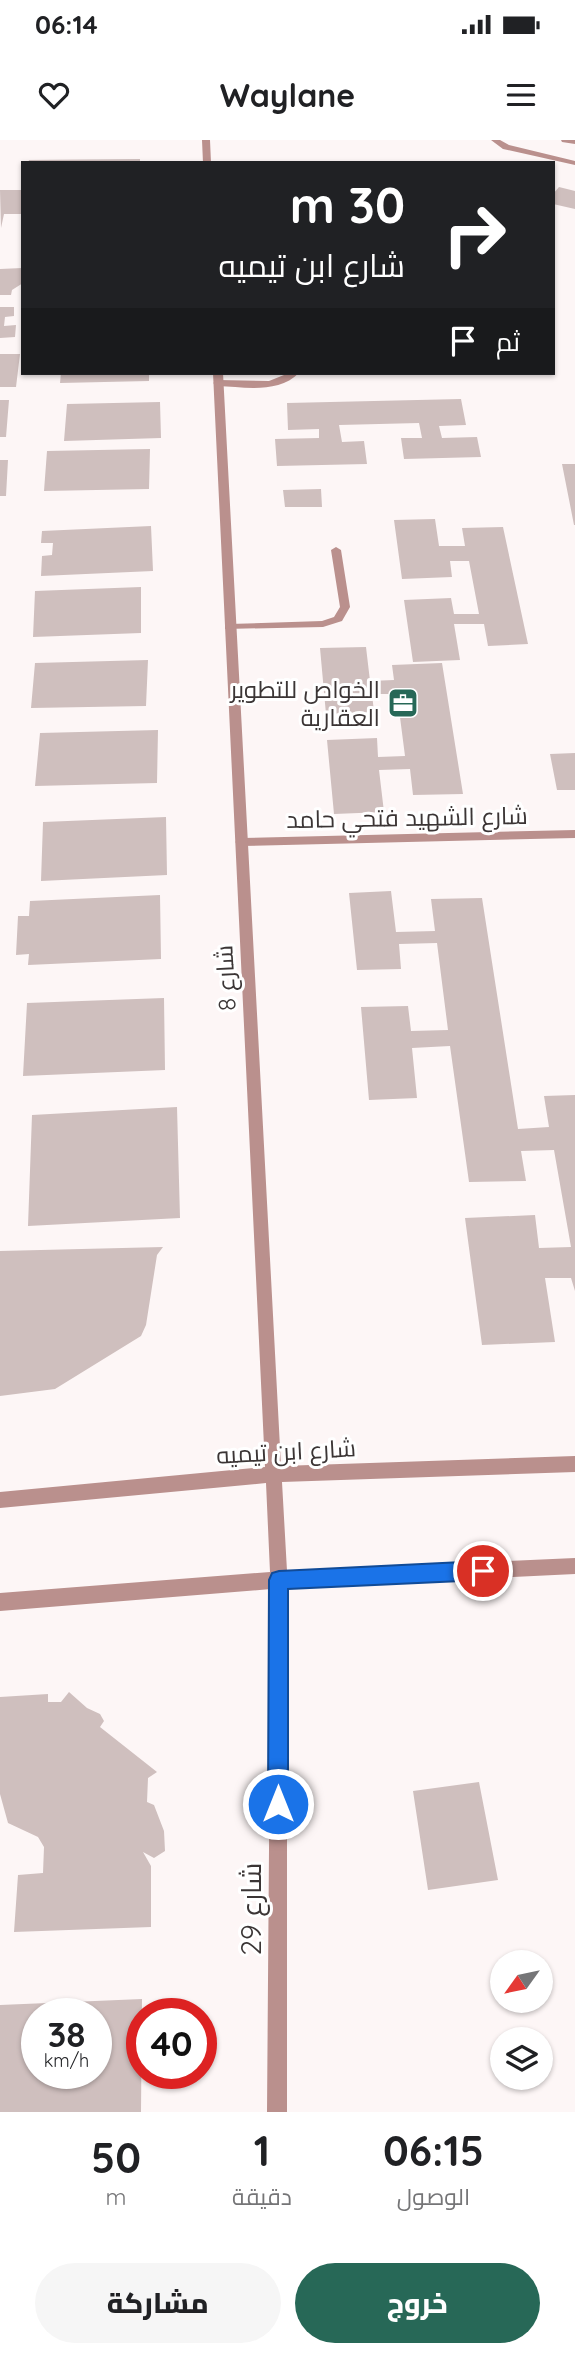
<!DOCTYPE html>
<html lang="ar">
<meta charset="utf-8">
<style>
body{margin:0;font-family:Quicksand,Cairo,sans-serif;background:#f6f6f6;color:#202124;direction:rtl;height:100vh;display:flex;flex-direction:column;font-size:26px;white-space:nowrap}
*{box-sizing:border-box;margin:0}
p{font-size:23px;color:#757577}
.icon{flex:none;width:38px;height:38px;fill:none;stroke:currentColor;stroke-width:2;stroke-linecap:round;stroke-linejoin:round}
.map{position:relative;height:1972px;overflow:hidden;direction:ltr}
.panel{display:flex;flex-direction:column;background:#fff;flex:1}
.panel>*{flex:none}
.guide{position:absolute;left:21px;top:21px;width:534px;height:214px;border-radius:0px;box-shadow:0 2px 5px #0004;direction:rtl;background:#202124;color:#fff;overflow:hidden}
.needle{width:46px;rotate:237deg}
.fabs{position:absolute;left:490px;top:1810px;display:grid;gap:14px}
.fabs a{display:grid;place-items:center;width:63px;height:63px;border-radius:50%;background:#fff;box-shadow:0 2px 5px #0004;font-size:35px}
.speed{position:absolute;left:21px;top:1858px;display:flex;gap:14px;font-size:35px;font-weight:700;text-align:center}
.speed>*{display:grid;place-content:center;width:91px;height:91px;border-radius:50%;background:#fff;box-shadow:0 2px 5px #0004;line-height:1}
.speed small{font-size:18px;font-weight:400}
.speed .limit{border:10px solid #d22;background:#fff;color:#111}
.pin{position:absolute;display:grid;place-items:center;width:60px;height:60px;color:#fff;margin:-30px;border:4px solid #fff;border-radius:50%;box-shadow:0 2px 7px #0007}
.me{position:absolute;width:77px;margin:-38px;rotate:0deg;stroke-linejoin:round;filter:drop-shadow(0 0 5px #0008)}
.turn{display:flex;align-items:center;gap:24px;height:147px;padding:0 35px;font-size:32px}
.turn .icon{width:91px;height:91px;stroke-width:2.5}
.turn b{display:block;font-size:49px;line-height:60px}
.then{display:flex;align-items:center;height:66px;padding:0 35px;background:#0003;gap:14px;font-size:26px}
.eta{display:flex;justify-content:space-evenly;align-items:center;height:119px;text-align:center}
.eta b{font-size:42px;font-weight:800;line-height:49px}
.action{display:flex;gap:14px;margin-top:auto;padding:14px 35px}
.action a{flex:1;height:80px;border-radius:42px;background:#276857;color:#fff;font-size:28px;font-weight:800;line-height:80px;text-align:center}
.action a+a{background:#f6f6f6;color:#202124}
.status{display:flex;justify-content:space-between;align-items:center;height:49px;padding:0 35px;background:#fff;direction:ltr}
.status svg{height:19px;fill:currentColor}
header{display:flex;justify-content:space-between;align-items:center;height:91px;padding:0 35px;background:#fff;font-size:32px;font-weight:800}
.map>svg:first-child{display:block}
.building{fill:#cfbfbe;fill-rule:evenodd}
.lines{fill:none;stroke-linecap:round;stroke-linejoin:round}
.service{fill:#ba908d;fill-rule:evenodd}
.minor{fill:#ba908d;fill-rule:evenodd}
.tertiary{fill:#ba908d;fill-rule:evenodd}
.route{fill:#1a73e8;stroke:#114b97;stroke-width:2}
.labels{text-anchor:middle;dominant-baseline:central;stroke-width:6;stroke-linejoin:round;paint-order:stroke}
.poi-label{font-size:24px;fill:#3b3535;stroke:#fff;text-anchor:end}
.street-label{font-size:24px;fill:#3b3535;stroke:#fff}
.near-street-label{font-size:28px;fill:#3b3535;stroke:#fff}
</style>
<div class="status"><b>06:14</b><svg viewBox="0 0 49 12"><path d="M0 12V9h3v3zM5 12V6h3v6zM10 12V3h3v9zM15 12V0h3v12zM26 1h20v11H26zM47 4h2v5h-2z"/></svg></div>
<header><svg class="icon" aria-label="menu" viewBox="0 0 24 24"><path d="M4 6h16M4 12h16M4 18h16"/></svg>Waylane<svg class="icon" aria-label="heart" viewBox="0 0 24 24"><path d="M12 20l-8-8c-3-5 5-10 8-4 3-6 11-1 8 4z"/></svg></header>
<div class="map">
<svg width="575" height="1972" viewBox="0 0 575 1972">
<rect width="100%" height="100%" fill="#fdf6f6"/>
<path class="building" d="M 140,19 L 140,23 L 28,23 L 29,20 Z
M 559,47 L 575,51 L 575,69 L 553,64 L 553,54 Z
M 0,50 L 23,50 L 23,74 L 4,74 L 1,88 Z
M 22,128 L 23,143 L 12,150 L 11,155 L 0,155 L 0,129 Z
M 0,167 L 14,167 L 14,176 L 5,177 L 4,186 L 16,185 L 15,197 L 0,198 Z
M 0,214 L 20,214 L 16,247 L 0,247 Z
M 61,233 L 149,233 L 149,241 L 60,243 Z
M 461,259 L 466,285 L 439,286 L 442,298 L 477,297 L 481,317 L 404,319 L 401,298 L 422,298 L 419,283 L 339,285 L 342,302 L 364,301 L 367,324 L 277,326 L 275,299 L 319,298 L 319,289 L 288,290 L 287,263 Z
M 0,260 L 9,260 L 6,297 L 0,297 Z
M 160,262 L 161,298 L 64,301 L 67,264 Z
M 150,309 L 149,349 L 44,351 L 47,311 Z
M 0,320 L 8,320 L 6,356 L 0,356 Z
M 562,324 L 575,324 L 575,385 L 574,385 Z
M 321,349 L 322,367 L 285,367 L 283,350 Z
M 435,379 L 439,406 L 465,406 L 462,388 L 503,387 L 528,504 L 488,506 L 484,484 L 454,484 L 460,520 L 413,522 L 404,460 L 451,458 L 454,474 L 479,474 L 469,421 L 450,421 L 452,437 L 402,439 L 394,380 Z
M 151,386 L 153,431 L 41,436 L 42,416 L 52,415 L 53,403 L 41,403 L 42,391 Z
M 141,447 L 141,493 L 33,497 L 35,451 Z
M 366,507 L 370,541 L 394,540 L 392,525 L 442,523 L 463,654 L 413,655 L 410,629 L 379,630 L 384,672 L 334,674 L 327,600 L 377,598 L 378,617 L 405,616 L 397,554 L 372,554 L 374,572 L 326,574 L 320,508 Z
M 148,520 L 146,566 L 31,568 L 35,523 Z
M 158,590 L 157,643 L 35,646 L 40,593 Z
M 575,613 L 575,650 L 557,650 L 550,614 Z
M 166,677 L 167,735 L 41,741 L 43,682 Z
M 391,751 L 396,792 L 435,791 L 431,759 L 482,758 L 518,989 L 549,987 L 544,956 L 575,955 L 575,1151 L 571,1138 L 545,1138 L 555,1202 L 482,1205 L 465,1078 L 535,1075 L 539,1108 L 571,1107 L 554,1010 L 521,1011 L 526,1041 L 469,1042 L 450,906 L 412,908 L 417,958 L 369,960 L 361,867 L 408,866 L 411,891 L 448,890 L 437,803 L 399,804 L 401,829 L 357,830 L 349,753 Z
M 160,755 L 161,819 L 28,825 L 29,814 L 16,815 L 18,776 L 29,776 L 30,761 Z
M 164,858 L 165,930 L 23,936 L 27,863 Z
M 177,967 L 180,1078 L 28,1086 L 32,975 Z
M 163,1107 L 157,1115 L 146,1185 L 141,1196 L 55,1249 L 0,1256 L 0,1111 Z
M 69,1552 L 87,1568 L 100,1574 L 104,1581 L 100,1587 L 157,1632 L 148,1638 L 147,1662 L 154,1665 L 164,1691 L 165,1711 L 154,1718 L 143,1712 L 151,1726 L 151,1787 L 14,1792 L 18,1735 L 43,1733 L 44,1707 L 38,1697 L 8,1683 L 0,1654 L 0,1557 L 48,1554 L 48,1562 L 61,1562 Z
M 479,1642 L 498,1740 L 428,1750 L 413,1651 Z
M 142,1859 L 141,1972 L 0,1972 L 0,1865 ZM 37,1874 L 96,1874 L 96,1934 L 37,1934 Z"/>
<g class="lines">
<path class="service" d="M 491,0 L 500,0 L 509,5 L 575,21 L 575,25 L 503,9 Z
M 561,0 L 575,0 L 575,4 L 562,2 Z
M 289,233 L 299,233 C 278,254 244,247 218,246 L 213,243 L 218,240 L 269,241 Z
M 336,407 L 341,410 L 350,467 L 342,481 L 323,487 L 225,489 L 225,485 L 229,484 L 322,481 L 334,477 L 340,467 L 331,410 Z"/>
<path class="minor" d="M 575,690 L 575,698 L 241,706 L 235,702 L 241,698 Z"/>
<path class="tertiary" d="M 202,0 L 210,0 L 211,23 L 203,23 Z
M 213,233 L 223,233 L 281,1326 L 575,1316 L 575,1332 L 282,1342 L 287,1431 L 575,1418 L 575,1434 L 287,1448 L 287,1972 L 267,1972 L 271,1449 L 0,1471 L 0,1453 L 270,1432 L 266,1343 L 0,1368 L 0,1352 L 265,1327 Z"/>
</g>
<path class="route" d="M 483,1421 L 490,1424 L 493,1431 L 490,1437 L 483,1440 L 288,1449 L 288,1664 L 285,1672 L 278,1675 L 271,1672 L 268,1664 L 269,1440 L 272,1433 L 279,1431 Z"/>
<defs>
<g id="office-square" transform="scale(1.575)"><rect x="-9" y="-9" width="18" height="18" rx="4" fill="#276857" stroke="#fff"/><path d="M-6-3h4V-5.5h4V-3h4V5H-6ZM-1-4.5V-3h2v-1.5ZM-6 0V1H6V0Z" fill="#fff"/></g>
</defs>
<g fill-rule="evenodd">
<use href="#office-square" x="403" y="563"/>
</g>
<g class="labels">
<g class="poi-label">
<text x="380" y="549">الخواص للتطوير<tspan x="380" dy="28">العقارية</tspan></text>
</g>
<g class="street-label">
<text transform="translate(407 677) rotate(-1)">شارع الشهيد فتحي حامد</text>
<text transform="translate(225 838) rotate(-93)">شارع 8</text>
<text transform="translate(286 1311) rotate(-3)">شارع ابن تيميه</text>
</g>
<g class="near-street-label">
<text transform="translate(250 1769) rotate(-90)">شارع 29</text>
</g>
</g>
</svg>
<div class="fabs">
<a><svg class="needle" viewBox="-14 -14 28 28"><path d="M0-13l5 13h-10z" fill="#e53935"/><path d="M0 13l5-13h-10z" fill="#757577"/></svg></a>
<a><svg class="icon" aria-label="layers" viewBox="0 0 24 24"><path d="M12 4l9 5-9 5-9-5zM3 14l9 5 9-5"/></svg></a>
</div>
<div class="speed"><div>38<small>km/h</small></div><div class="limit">40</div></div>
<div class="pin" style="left:483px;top:1431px;background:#d93025"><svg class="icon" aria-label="arrive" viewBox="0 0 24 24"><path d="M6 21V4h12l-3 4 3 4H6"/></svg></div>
<svg class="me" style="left:278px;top:1664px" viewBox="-20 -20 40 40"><circle r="17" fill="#1a73e8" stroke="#fff" stroke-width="3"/><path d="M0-11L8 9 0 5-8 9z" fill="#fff"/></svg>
<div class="guide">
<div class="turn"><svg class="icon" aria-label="right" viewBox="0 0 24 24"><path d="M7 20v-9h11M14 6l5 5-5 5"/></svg><div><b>30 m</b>شارع ابن تيميه</div></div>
<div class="then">ثم<svg class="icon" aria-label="arrive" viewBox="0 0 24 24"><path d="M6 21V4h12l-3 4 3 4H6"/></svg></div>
</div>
</div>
<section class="panel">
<div class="eta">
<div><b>06:15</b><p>الوصول</p></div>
<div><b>1</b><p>دقيقة</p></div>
<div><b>50</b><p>m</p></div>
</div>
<div class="action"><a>خروج</a><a>مشاركة</a></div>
</section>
